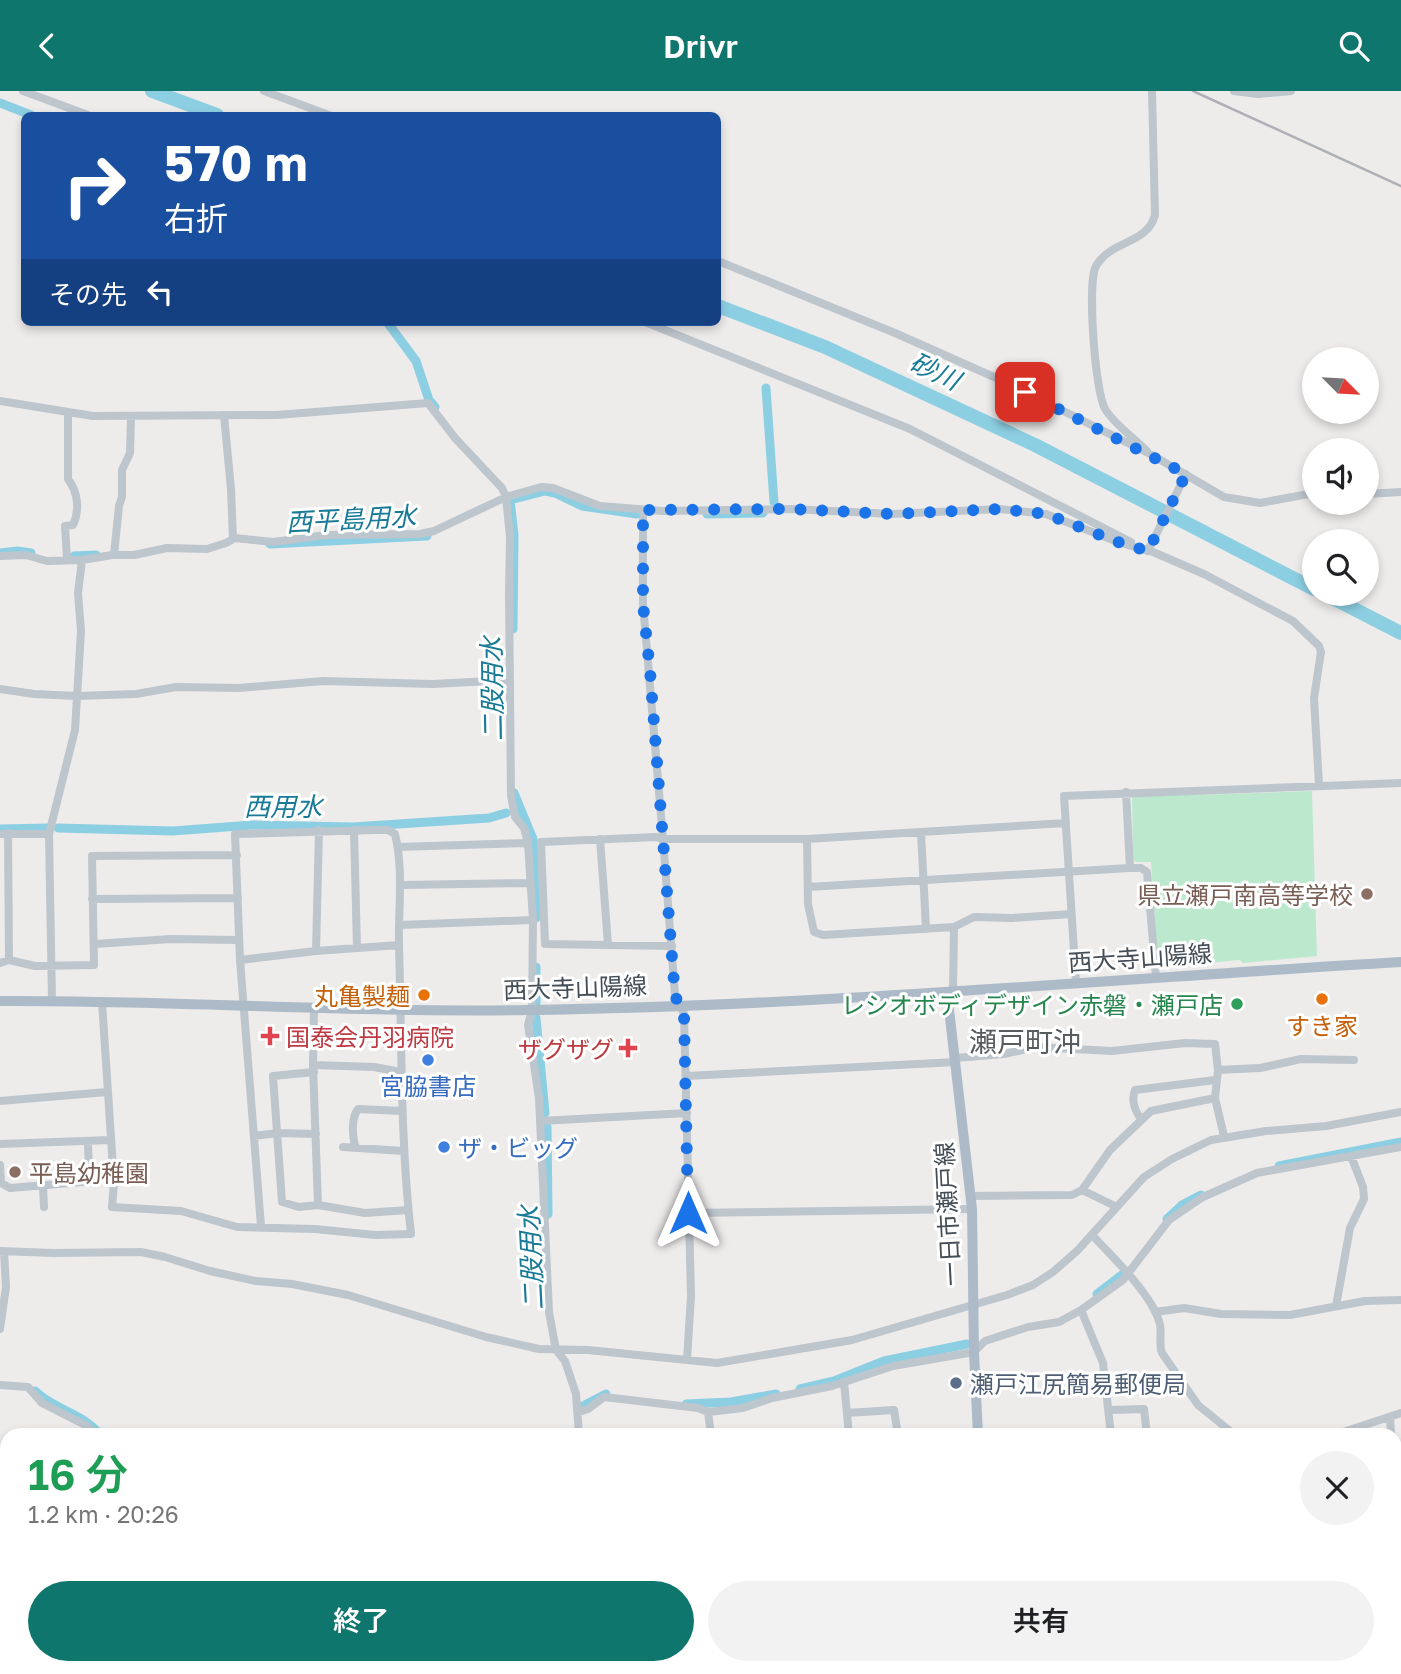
<!DOCTYPE html>
<html lang="ja">
<meta charset="utf-8">
<style>
body{margin:0;font-family:"Golos Text","Noto Sans JP",sans-serif;background:#f2f2f2;color:#202124;height:100vh;display:flex;flex-direction:column;font-size:26px;white-space:nowrap}
*{box-sizing:border-box;margin:0}
p{font-size:23px;color:#757577}
.icon{flex:none;width:38px;height:38px;fill:none;stroke:currentColor;stroke-width:2;stroke-linecap:round;stroke-linejoin:round}
.map{position:relative;flex:1;overflow:hidden}
.drawer{position:absolute;left:0px;top:1337px;width:1402px;height:247px;display:flex;flex-direction:column;background:#fff;border-radius:21px 21px 0 0;box-shadow:0 4px 10px #0003}
.drawer>*{flex:none}
.hud{position:absolute;left:21px;top:21px;width:700px;height:214px;border-radius:10px;box-shadow:0 4px 10px #0003;background:#1a4fa0;color:#fff;overflow:hidden}
.needle{width:46px;rotate:114deg}
.controls{position:absolute;left:1302px;top:256px;display:grid;gap:14px}
.controls a{display:grid;place-items:center;width:77px;height:77px;border-radius:50%;background:#fff;box-shadow:0 4px 10px #0003;font-size:35px}
.pin{position:absolute;display:grid;place-items:center;width:60px;height:60px;color:#fff;margin:-30px;border-radius:14px;box-shadow:0 4px 10px #0006}
.me{position:absolute;width:77px;margin:-38px;rotate:0deg;stroke-linejoin:round;filter:drop-shadow(0 0 5px #0008)}
.turn{display:flex;align-items:center;gap:24px;height:147px;padding:0 28px;font-size:32px}
.turn .icon{width:91px;height:91px;stroke-width:2.5}
.turn b{display:block;font-size:49px;line-height:60px}
.then{display:flex;align-items:center;height:66px;padding:0 28px;background:#0003;gap:14px;font-size:26px}
.round{display:grid;place-items:center;flex:none;width:74px;height:74px;border-radius:37px;background:#f2f2f2}
.headline{display:flex;align-items:center;justify-content:space-between;height:119px;padding:0 28px}
h1{font-size:42px;font-weight:600;line-height:52px;color:#1e9e55}
.primary-button{display:flex;gap:14px;margin-top:auto;padding:14px 28px}
.primary-button a{flex:1;height:80px;border-radius:42px;background:#0f766e;color:#fff;font-size:28px;font-weight:600;line-height:80px;text-align:center}
.primary-button a+a{background:#f2f2f2;color:#202124}
header{display:flex;justify-content:space-between;align-items:center;height:91px;padding:0 28px;background:#0f766e;color:#fff;font-size:32px;font-weight:600}
.map>svg:first-child{display:block}
.green{fill:#bce9ce}
.lines{fill:none;stroke-linecap:round;stroke-linejoin:round}
.canal{stroke:#8dcfe2;stroke-width:9}
.river{stroke:#8dcfe2;stroke-width:14}
.minor{stroke:#bdc5cd;stroke-width:8}
.major{stroke:#adbac8;stroke-width:10}
.rail{stroke:#aeb0b5;stroke-width:2.5}
.route{stroke:#1a73e8;stroke-width:12;stroke-dasharray:0 21.6}
.education-dot{fill:#8d6e63;stroke:#fff;stroke-width:2.5}
.food-dot{fill:#e8710a;stroke:#fff;stroke-width:2.5}
.leisure-dot{fill:#2e9e5b;stroke:#fff;stroke-width:2.5}
.health-dot{fill:#e0444e;stroke:#fff;stroke-width:2.5}
.shop-dot{fill:#3f7fe0;stroke:#fff;stroke-width:2.5}
.service-dot{fill:#5c6f8a;stroke:#fff;stroke-width:2.5}
.labels{text-anchor:middle;dominant-baseline:central;stroke-width:6;stroke-linejoin:round;paint-order:stroke}
.education-label{font-size:24px;fill:#785e54;stroke:#fff;text-anchor:end}
.street-label{font-size:24px;fill:#454e56;stroke:#fff}
.food-label{font-size:24px;fill:#c56008;stroke:#fff;text-anchor:end}
.leisure-label{font-size:24px;fill:#27864d;stroke:#fff;text-anchor:end}
.health-label{font-size:24px;fill:#be3a42;stroke:#fff;text-anchor:start}
.shop-label{font-size:24px;fill:#366cbe;stroke:#fff}
.service-label{font-size:24px;fill:#4e5e75;stroke:#fff;text-anchor:start}
.water-label{font-size:26px;font-style:italic;fill:#187a96;stroke:#fff}
.quarter-label{font-size:28px;fill:#595c5f;stroke:#fff}
</style>
<header><svg class="icon" aria-label="back" viewBox="0 0 24 24"><path d="M15 5l-7 7 7 7"/></svg>Drivr<svg class="icon" aria-label="search" viewBox="0 0 24 24"><circle cx="10" cy="10" r="6"/><path d="M15 15l6 6"/></svg></header>
<div class="map">
<svg width="1401" height="1583" viewBox="0 0 1401 1583">
<rect width="100%" height="100%" fill="#eeebeb"/>
<path class="green" d="M 1312,700 L 1317,865 L 1243,872 L 1240,869 C 1214,871 1190,875 1163,876 L 1158,872 L 1151,771 L 1136,771 L 1133,768 L 1132,706 L 1191,702 L 1199,704 Z
M 608,1577 L 748,1577 L 748,1583 L 608,1583 Z"/>
<g class="lines">
<path class="canal" d="M 0,12 L 31,24
M 387,231 L 416,270 L 429,309 L 435,316
M 766,297 L 774,411
M 707,423 L 763,422
M 270,453 L 427,445
M 0,462 L 17,460 L 31,462
M 74,465 L 96,464
M 513,538 L 514,444 L 510,409 L 545,400 L 555,402 L 582,415 L 637,423
M 514,702 L 533,748 L 536,827
M 58,737 L 173,740 L 252,734 L 353,736 L 489,727 L 506,722
M 0,738 L 49,737
M 536,876 L 536,913
M 536,927 L 545,1022
M 547,1036 L 548,1123
M 1279,1075 L 1401,1051
M 1167,1128 L 1182,1114 L 1201,1104
M 1097,1203 L 1123,1183
M 800,1298 L 834,1290 L 884,1270 L 967,1253
M 35,1300 C 54,1319 83,1322 100,1344
M 686,1313 L 731,1311 L 776,1303
M 581,1316 L 606,1303
M 596,1577 L 596,1583"/>
<path class="river" d="M 152,0 L 217,24
M 718,215 L 825,256 L 1035,354 L 1314,498
M 1323,502 L 1401,542
M 1395,1515 L 1401,1515
M 1090,1583 L 1107,1577"/>
<path class="minor" d="M 23,0 L 88,24
M 264,0 L 329,24
M 1234,0 L 1258,3 L 1291,0
M 718,170 L 895,242 L 1003,290 L 1152,364 L 1224,406 L 1260,412 L 1314,402
M 645,231 L 910,338 L 1131,451
M 0,310 L 93,325 L 277,324 L 428,312 L 455,347 L 502,397 L 506,406 L 510,446 L 509,502 L 511,705 L 515,726 L 524,737 L 528,752 L 533,829 L 532,919 L 528,934 L 539,1007 L 549,1221 L 556,1259 L 565,1270 L 576,1303 L 579,1344
M 224,324 L 231,398 L 233,448
M 1147,360 C 1133,346 1115,334 1105,318 C 1095,301 1087,191 1096,175 C 1112,148 1147,154 1155,124 L 1152,0
M 1367,403 L 1401,401
M 643,419 L 643,513 L 663,748 L 656,746 L 541,751 L 545,853 L 672,855
M 1146,458 L 1204,483 L 1293,530 L 1319,555 L 1321,561 L 1314,607 L 1319,694
M 1148,460 L 1186,383
M 114,464 L 119,415 L 122,406 L 122,379 L 130,362 L 131,325
M 0,465 L 26,464 L 47,470 L 82,469 L 112,464 L 134,464 L 167,457 L 207,458 L 226,452 L 235,447 L 273,451 L 326,444 L 420,443 L 434,440 L 506,406 L 541,396 L 553,397 L 600,415 L 663,420 L 791,418 L 892,423 L 1000,418 L 1046,423 L 1118,451 L 1148,460
M 67,468 L 65,435 L 73,434 C 80,419 78,401 68,388 L 68,321
M 0,598 L 34,603 L 77,605 L 136,603 L 176,596 L 239,597 L 323,590 L 433,593 L 510,589
M 1126,701 L 1130,777 L 1141,777 L 1147,781 L 1156,886
M 354,739 L 357,857
M 8,742 L 9,869
M 921,742 L 926,838
M 0,743 L 49,743
M 600,748 L 608,854
M 807,748 L 808,813 L 814,841 L 823,844 L 954,836 L 974,826 L 1012,827 L 1071,823
M 398,756 L 528,752
M 401,794 L 530,792
M 808,796 L 1130,777
M 92,808 L 238,807
M 399,834 L 533,829
M 95,853 L 171,848 L 238,849
M 316,860 L 319,739
M 240,869 L 316,860 L 399,854
M 0,872 L 9,869 L 35,875 L 94,874 L 92,765 L 237,764
M 1076,891 L 1064,705 L 1401,692
M 953,901 L 954,836
M 52,910 L 49,743 L 75,639 L 81,540 L 78,502 L 82,469
M 102,911 L 114,1092 L 112,1116 L 181,1120 L 237,1136 L 315,1138 L 375,1144 L 411,1143 C 400,1047 402,951 399,855 C 398,818 404,780 395,743 L 388,739 L 375,739 L 235,743 L 240,869 L 261,1135
M 314,918 L 313,974 L 318,1114
M 955,967 L 1004,963 L 1037,956 L 1112,960 L 1185,952 L 1215,953 L 1218,979 L 1215,1007 L 1224,1045
M 313,974 L 374,976 L 401,981
M 1218,979 L 1260,977 L 1301,968 L 1354,969
M 314,981 L 273,985 L 282,1111 L 299,1116 L 318,1114 L 365,1122 L 408,1119
M 686,985 L 956,971
M 0,1010 L 107,1001
M 1141,1028 C 1135,1020 1131,1009 1135,999 L 1215,989
M 540,1030 L 687,1022
M 254,1045 L 277,1042 L 316,1043
M 0,1053 L 111,1049
M 343,1056 L 403,1060
M 356,1057 C 352,1046 351,1027 358,1018 L 401,1020
M 0,1074 L 1,1092 L 10,1097 L 83,1091 L 89,1084 L 88,1051
M 43,1094 L 44,1116
M 1082,1099 L 1117,1116
M 971,1105 L 1072,1104 L 1082,1099 L 1110,1059 L 1151,1020 L 1215,1007
M 688,1122 L 972,1118
M 1092,1144 C 1112,1165 1151,1203 1159,1230 C 1163,1241 1158,1251 1162,1262 L 1198,1314 L 1235,1344
M 0,1160 L 53,1162 L 141,1161 L 165,1166 L 210,1180 L 256,1190 L 292,1193 L 348,1204 L 486,1246 L 539,1258 L 588,1259 L 717,1272 L 852,1249 L 1007,1204 L 1033,1194 L 1053,1181 L 1077,1160 L 1144,1086 L 1172,1068 L 1211,1049 L 1266,1040 L 1326,1035 L 1401,1021
M 1336,1215 L 1350,1137 L 1364,1108 L 1363,1096 L 1351,1065
M 1081,1219 L 1103,1272 L 1111,1344
M 1155,1221 L 1184,1217 L 1221,1223 L 1290,1224 L 1365,1210 L 1401,1209
M 0,1238 L 6,1196 L 4,1161
M 687,1269 L 691,1205 L 684,923 L 675,904 L 663,748 L 807,748 L 1066,732
M 844,1291 L 849,1344
M 0,1294 L 28,1296 L 42,1312 L 87,1335 L 95,1344
M 1110,1319 L 1144,1318 L 1147,1344
M 579,1321 L 588,1318 L 604,1306 L 698,1317 L 708,1321 L 743,1317 L 772,1307 L 832,1295 L 893,1275 L 974,1261 L 985,1250 L 1028,1236 L 1059,1231 L 1081,1219 L 1123,1189 L 1169,1129 L 1203,1106 L 1257,1082 L 1401,1056
M 708,1321 L 711,1344
M 847,1322 L 894,1319 L 898,1344
M 1390,1326 L 1391,1344
M 1334,1344 L 1401,1322
M 1395,1391 L 1401,1478
M 1395,1505 L 1401,1505
M 0,1523 L 7,1524
M 1395,1547 L 1401,1547
M 473,1577 L 477,1583
M 592,1577 L 592,1583
M 1070,1583 L 1090,1577
M 1120,1583 L 1139,1577
M 1200,1583 L 1202,1577"/>
<path class="major" d="M 947,901 L 972,1118 L 974,1261 L 978,1344
M 0,910 C 176,909 352,922 528,919 C 820,915 1110,888 1401,871
M 993,1577 L 993,1583"/>
<path class="rail" d="M 1193,0 L 1401,95"/>
</g>
<g class="lines">
<path class="route" d="M 688,1122 L 684,923 L 675,905 L 650,580 L 643,513 L 643,419 L 791,418 L 892,423 L 1000,418 L 1046,423 L 1118,451 L 1148,460 L 1186,383 L 1025,301"/>
</g>
<g class="education-dot">
<circle cx="1367" cy="803" r="7"/>
<circle cx="15" cy="1081" r="7"/>
</g>
<g class="food-dot">
<circle cx="424" cy="904" r="7"/>
<circle cx="1322" cy="908" r="7"/>
</g>
<circle class="leisure-dot" cx="1237" cy="913" r="7"/>
<g class="health-dot">
<path d="M266.5 934.5h7v7h7v7h-7v7h-7v-7h-7v-7h7z"/>
<path d="M624.5 946.5h7v7h7v7h-7v7h-7v-7h-7v-7h7z"/>
</g>
<g class="shop-dot">
<circle cx="428" cy="969" r="7"/>
<circle cx="444" cy="1056" r="7"/>
</g>
<circle class="service-dot" cx="956" cy="1292" r="7"/>
<g class="labels">
<g class="education-label">
<text x="1353" y="803">県立瀬戸南高等学校</text>
<text x="29" y="1081" text-anchor="start">平島幼稚園</text>
</g>
<g class="street-label">
<text transform="translate(1140 866) rotate(-4)">西大寺山陽線</text>
<text transform="translate(575 896) rotate(-2)">西大寺山陽線</text>
<text transform="translate(947 1123) rotate(-93)">一日市瀬戸線</text>
</g>
<g class="food-label">
<text x="410" y="904">丸亀製麺</text>
<text x="1322" y="934" text-anchor="middle">すき家</text>
</g>
<g class="leisure-label">
<text x="1223" y="913">レシオボディデザイン赤磐・瀬戸店</text>
</g>
<g class="health-label">
<text x="286" y="945">国泰会丹羽病院</text>
<text x="614" y="957" text-anchor="end">ザグザグ</text>
</g>
<g class="shop-label">
<text x="428" y="994">宮脇書店</text>
<text x="458" y="1056" text-anchor="start">ザ・ビッグ</text>
</g>
<g class="service-label">
<text x="970" y="1292">瀬戸江尻簡易郵便局</text>
</g>
<g class="water-label">
<text transform="translate(935 280) rotate(25)">砂川</text>
<text transform="translate(351 428) rotate(-3)">西平島用水</text>
<text transform="translate(492 598) rotate(-91)">二股用水</text>
<text x="283" y="715">西用水</text>
<text transform="translate(531 1167) rotate(-93)">二股用水</text>
</g>
<g class="quarter-label">
<text x="1025" y="950">瀬戸町沖</text>
</g>
</g>
</svg>
<div class="controls">
<a><svg class="needle" viewBox="-14 -14 28 28"><path d="M0-13l5 13h-10z" fill="#e53935"/><path d="M0 13l5-13h-10z" fill="#757577"/></svg></a>
<a><svg class="icon" aria-label="sound" viewBox="0 0 24 24"><path d="M4 9h4l5-4v14l-5-4H4zM17 9q2 3 0 6"/></svg></a>
<a><svg class="icon" aria-label="search" viewBox="0 0 24 24"><circle cx="10" cy="10" r="6"/><path d="M15 15l6 6"/></svg></a>
</div>
<div class="pin" style="left:1025px;top:301px;background:#d93025"><svg class="icon" aria-label="arrive" viewBox="0 0 24 24"><path d="M6 21V4h12l-3 4 3 4H6"/></svg></div>
<svg class="me" style="left:688px;top:1122px" viewBox="-20 -20 40 40"><path d="M0-17L14 15 0 8-14 15z" fill="#1a73e8" stroke="#fff" stroke-width="4"/></svg>
<div class="hud">
<div class="turn"><svg class="icon" aria-label="right" viewBox="0 0 24 24"><path d="M7 20v-9h11M14 6l5 5-5 5"/></svg><div><b>570 m</b>右折</div></div>
<div class="then">その先<svg class="icon" aria-label="left" viewBox="0 0 24 24"><path d="M17 20v-9H6M10 6l-5 5 5 5"/></svg></div>
</div>
<section class="drawer">
<div class="headline"><div><h1>16 分</h1><p>1.2 km · 20:26</p></div><a class="round"><svg class="icon" aria-label="close" viewBox="0 0 24 24"><path d="M6 6l12 12M18 6L6 18"/></svg></a></div>
<div class="primary-button"><a>終了</a><a>共有</a></div>
</section>
</div>
